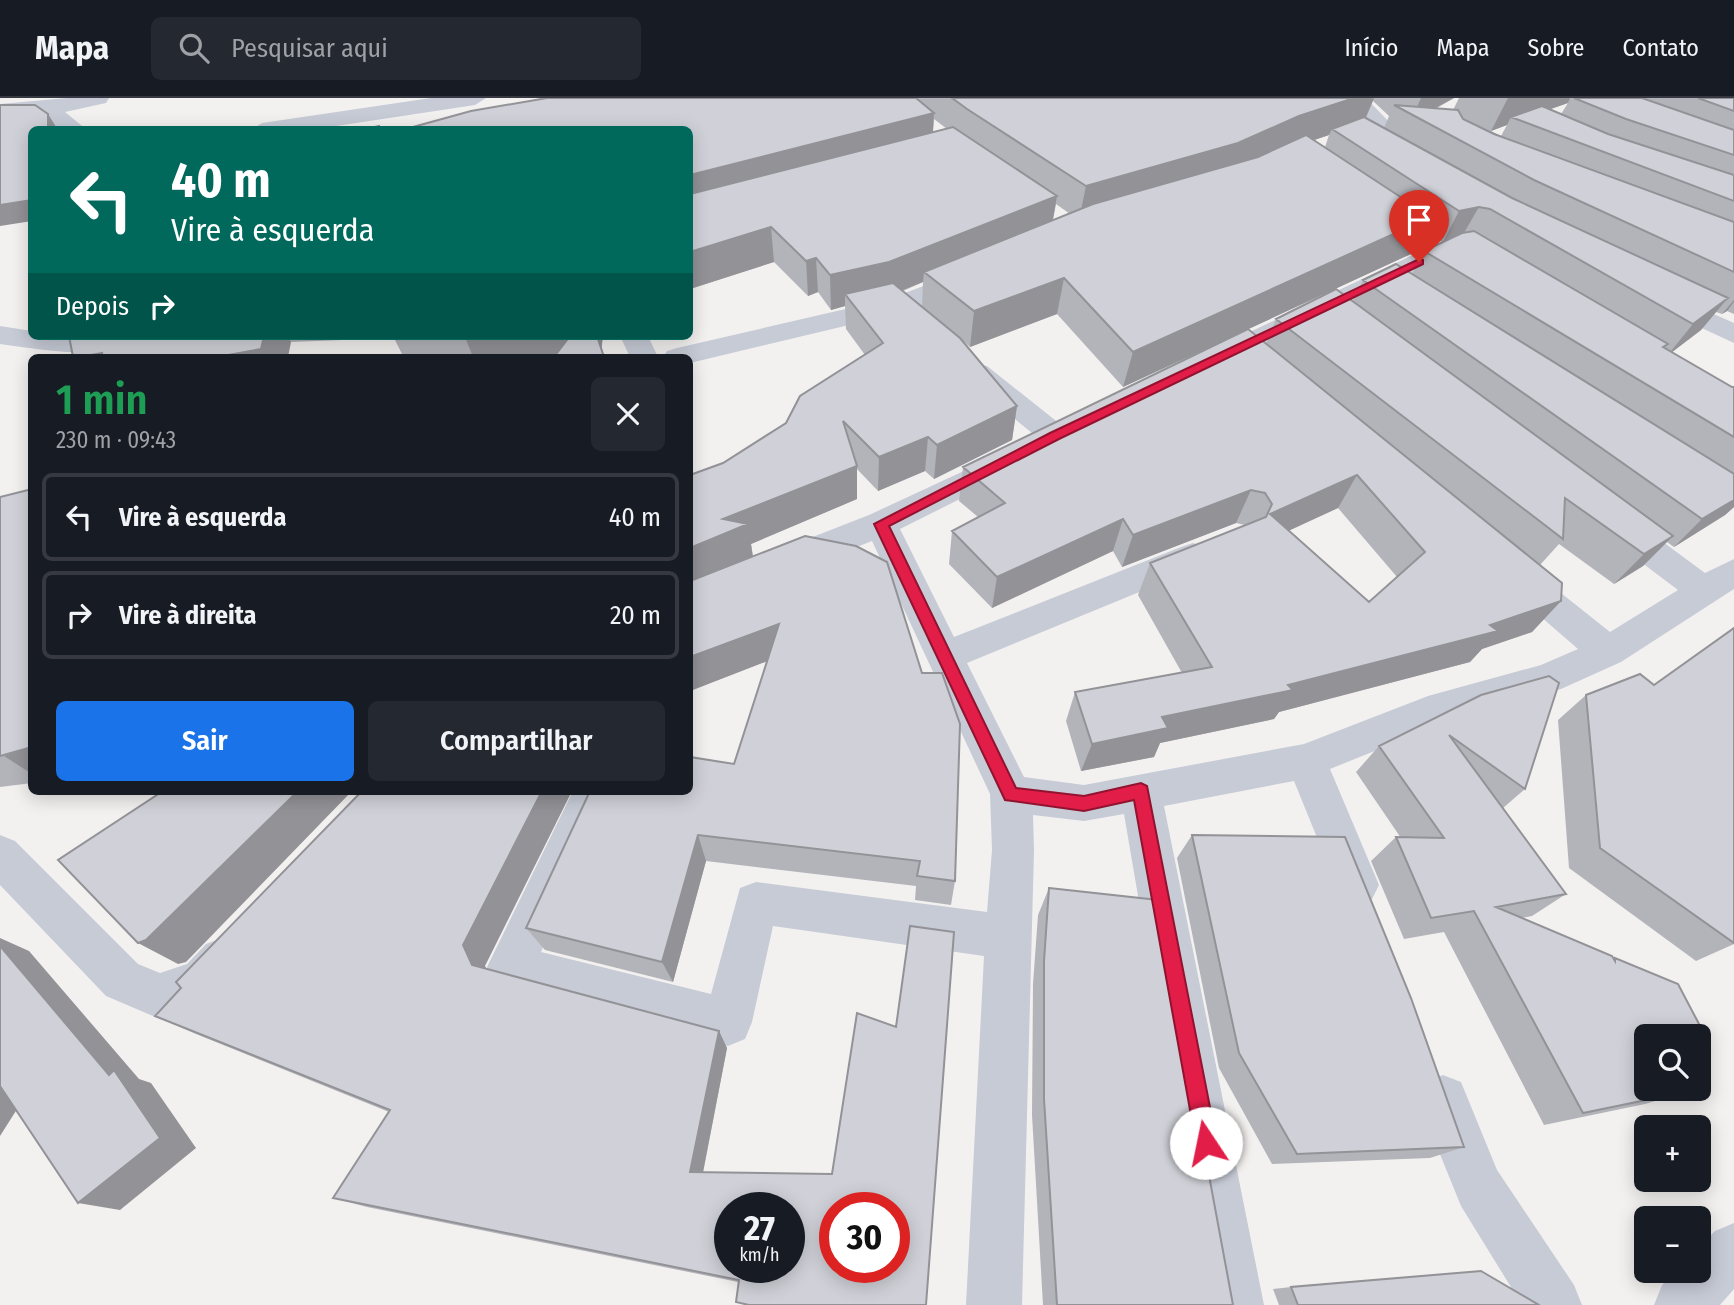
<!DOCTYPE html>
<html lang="pt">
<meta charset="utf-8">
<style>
body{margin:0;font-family:"Fira Sans Condensed",sans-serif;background:#242831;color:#f1f3f6;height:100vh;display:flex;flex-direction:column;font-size:26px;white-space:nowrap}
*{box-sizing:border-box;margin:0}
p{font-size:23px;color:#9ea1a6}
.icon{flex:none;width:38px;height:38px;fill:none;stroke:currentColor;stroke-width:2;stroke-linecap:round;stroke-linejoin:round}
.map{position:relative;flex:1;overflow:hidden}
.drawer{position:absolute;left:28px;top:256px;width:665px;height:441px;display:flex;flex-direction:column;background:#171b24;border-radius:10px;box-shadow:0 4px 18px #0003}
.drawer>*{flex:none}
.top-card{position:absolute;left:28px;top:28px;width:665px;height:214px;border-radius:10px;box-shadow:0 4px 18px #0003;background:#00695c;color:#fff;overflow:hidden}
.fabs{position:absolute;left:1634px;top:926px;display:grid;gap:14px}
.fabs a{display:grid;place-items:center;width:77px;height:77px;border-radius:10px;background:#171b24;box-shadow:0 4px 18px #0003;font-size:35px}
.speed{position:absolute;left:714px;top:1094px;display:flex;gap:14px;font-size:35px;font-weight:700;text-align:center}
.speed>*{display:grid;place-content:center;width:91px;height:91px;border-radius:50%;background:#171b24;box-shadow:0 4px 18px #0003;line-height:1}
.speed small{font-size:18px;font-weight:400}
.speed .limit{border:10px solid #d22;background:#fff;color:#111}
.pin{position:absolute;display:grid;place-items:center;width:60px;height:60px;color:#fff;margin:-72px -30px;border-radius:50% 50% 50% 0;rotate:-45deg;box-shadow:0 0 7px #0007}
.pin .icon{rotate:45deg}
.me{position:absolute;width:77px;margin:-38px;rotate:349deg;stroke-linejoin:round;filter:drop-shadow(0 0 5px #0008)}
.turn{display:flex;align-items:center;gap:24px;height:147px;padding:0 28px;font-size:32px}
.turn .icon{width:91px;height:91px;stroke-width:2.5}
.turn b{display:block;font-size:49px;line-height:60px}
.then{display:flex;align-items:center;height:66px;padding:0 28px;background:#0003;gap:14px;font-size:26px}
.round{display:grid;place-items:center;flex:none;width:74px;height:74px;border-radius:10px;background:#242831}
.summary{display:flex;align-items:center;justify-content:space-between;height:119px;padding:0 28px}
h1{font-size:42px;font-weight:600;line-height:52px;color:#1e9e55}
.primary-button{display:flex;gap:14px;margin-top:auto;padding:14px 28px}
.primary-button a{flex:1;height:80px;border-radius:10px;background:#1a73e8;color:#fff;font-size:28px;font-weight:600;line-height:80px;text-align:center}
.primary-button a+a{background:#242831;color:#f1f3f6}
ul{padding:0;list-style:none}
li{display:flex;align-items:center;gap:21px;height:88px;margin:0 14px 10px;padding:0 14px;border:4px solid #363941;border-radius:10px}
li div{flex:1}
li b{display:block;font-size:26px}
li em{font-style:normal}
header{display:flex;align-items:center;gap:42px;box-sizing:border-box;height:98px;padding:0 35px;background:#171b24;border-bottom:2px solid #363941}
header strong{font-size:33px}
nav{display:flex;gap:38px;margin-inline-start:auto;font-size:24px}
.search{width:490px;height:63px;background:#242831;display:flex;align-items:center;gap:18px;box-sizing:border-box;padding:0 24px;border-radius:10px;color:#9ea1a6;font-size:26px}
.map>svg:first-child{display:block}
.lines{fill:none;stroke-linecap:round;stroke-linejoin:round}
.minor{fill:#c7cbd6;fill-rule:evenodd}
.wall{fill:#b3b4ba;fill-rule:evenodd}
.shaded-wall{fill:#929297}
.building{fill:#d0d1d8;stroke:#929297;stroke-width:2;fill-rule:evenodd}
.route{fill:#e11d48;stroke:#92132f;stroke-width:2}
</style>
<header>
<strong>Mapa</strong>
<div class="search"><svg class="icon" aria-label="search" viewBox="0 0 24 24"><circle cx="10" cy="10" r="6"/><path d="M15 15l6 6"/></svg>Pesquisar aqui</div>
<nav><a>Início</a><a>Mapa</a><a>Sobre</a><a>Contato</a></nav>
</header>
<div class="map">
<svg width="1734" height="1207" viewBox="0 0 1734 1207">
<rect width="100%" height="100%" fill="#f3f1f0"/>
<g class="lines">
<path class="minor" d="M 67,0 L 109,0 L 106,5 L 65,14 L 87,32 L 61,32 L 42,18 L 0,20 L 0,6 Z
M 431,0 L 486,0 L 475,7 L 310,32 L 251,32 L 262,25 Z
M 1343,0 L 1366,0 L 1394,29 L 1383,36 L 1375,34 Z
M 1462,143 L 1476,148 L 1480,154 L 1476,160 L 1445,162 L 1223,268 L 1213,271 L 1203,268 L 1198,262 L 1203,256 L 1428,150 Z
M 971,170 L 980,172 L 984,178 L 980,184 L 908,213 L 690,265 L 690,259 L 663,259 L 667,253 L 677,250 L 889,201 Z
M 1662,193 L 1734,225 L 1734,245 L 1652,207 L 1648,201 L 1652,195 Z
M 0,228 L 32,233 L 32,238 L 134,238 L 137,243 L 133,249 C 90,260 43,252 0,246 Z
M 620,238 L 648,238 L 658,259 L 630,259 Z
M 977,266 L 987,268 L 1065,330 L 1070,337 L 1065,344 L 1054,347 L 1043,344 L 967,282 L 962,275 L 967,268 Z
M 1009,352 L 1020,355 L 1025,363 L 1020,371 L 900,431 L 954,539 L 1181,449 L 1193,445 L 1205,449 L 1210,458 L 1205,467 L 967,565 L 1024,679 L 1084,687 L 1304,646 L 1428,598 L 1541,567 L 1578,551 L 1503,486 L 1498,477 L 1503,468 L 1515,464 L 1527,468 L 1610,534 L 1678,492 L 1601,434 L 1596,425 L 1601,416 L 1613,413 L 1625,416 L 1705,475 L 1734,461 L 1734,491 L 1621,564 L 1561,591 L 1449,623 L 1330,671 L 1379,787 L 1372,801 L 1357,807 L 1342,801 L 1294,683 L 1164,708 L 1264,1207 L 1208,1207 L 1124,716 L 1084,723 L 1033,717 L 1034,752 L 1022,1207 L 966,1207 L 984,858 L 773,828 L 752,924 L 745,941 L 728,948 L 510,892 L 494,885 L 487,869 L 573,693 L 614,693 L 541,854 L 711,896 L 740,790 L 756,784 L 987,814 L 992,752 L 990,696 L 872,443 L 690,515 L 690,487 L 869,417 Z
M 0,737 L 15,743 L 138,866 L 160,875 L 187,866 L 206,846 L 222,840 L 238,846 L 245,862 C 228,903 199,908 160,921 L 106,898 L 0,787 Z
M 1443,977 L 1461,984 L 1497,1072 L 1574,1187 L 1582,1207 L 1522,1207 L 1461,1108 L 1418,1002 L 1425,984 Z
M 1734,1125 L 1734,1191 L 1720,1207 L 1654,1207 L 1662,1187 L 1677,1172 L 1699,1172 L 1699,1149 L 1715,1133 Z"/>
</g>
<path class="wall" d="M 547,0 L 1454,0 L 1435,11 L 1453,12 L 1459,0 L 1734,0 L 1734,216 L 1727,213 L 1722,216 L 1716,214 L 1701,232 L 1672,254 L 1732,289 L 1734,289 L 1734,409 L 1725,417 L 1674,449 L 1667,444 L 1643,468 L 1614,486 L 1559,446 L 1540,467 L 1561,503 L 1532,534 L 1482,551 L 1470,564 L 1279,614 L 1274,621 L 1160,645 L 1154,659 L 1081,673 L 1066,623 L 1075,594 L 1182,575 L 1138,497 L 1150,465 L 1245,427 L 1236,425 L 1122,469 L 1113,453 L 992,510 L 949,466 L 952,433 L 978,419 L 959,403 L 963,369 L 1225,242 L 1123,289 L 1057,216 L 970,249 L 962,242 L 1017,308 L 1012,342 L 934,381 L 925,373 L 878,393 L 857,371 L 857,401 L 751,446 L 753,458 L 955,783 L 951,807 L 915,802 L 916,788 L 706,763 L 673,884 L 545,852 L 526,830 L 734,666 L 767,563 L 690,593 L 690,377 L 723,365 L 786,325 L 865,257 L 846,231 L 845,208 L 831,212 L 818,194 L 808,198 L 774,164 L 690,191 L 690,32 ZM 1373,3 L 1389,18 L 1384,30 L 1366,20 ZM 1568,5 L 1561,16 L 1550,11 ZM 934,21 L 947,31 L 933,34 ZM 1507,27 L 1501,38 L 1491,33 ZM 1329,37 L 1325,49 L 1314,42 ZM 1056,106 L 1070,116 L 1053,122 ZM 1424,132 L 1442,144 L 1424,153 L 1412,176 L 1363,182 L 1353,203 L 1276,221 L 1266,246 L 1248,231 L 1413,155 ZM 923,184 L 922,209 L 903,193 ZM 1338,410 L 1397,479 L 1369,504 L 1289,432 Z
M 69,238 L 603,238 L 601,250 L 604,259 L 473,259 L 472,257 L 403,258 L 394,240 L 291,244 Z
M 32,391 L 32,685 L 0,689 L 0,399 Z
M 1559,585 L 1525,691 L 1503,710 L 1566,796 L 1532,818 L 1521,820 L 1614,860 L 1615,860 L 1690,993 L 1645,1006 L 1544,1027 L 1444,834 L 1404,841 L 1371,763 L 1396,739 L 1401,740 L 1356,674 L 1379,648 Z
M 1586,597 L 1734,846 L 1696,863 L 1569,770 L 1558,622 Z
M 1192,737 L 1464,1049 L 1430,1060 L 1272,1066 L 1219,970 L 1177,760 Z
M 1049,790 L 1233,1207 L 1043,1207 L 1032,1017 L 1033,886 L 1038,817 Z
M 485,868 L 486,871 L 719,933 L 727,950 L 703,1075 L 926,1207 L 738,1184 L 367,1109 L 333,1100 L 389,1014 L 196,936 L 155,918 Z
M 1291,1189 L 1539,1207 L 1279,1207 L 1273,1191 Z"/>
<path class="shaded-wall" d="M 1354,0 L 1374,0 L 1363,26 L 1332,31 L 1329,37 L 1079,122 L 1086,88 Z
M 1421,0 L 1454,0 L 1417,20 L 1413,18 Z
M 1508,0 L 1570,0 L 1568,5 L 1520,22 L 1511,19 L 1507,27 L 1491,33 Z
M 934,15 L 932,49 L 690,112 L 690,77 Z
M 48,16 L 58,32 L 48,32 Z
M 1057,98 L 1051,132 L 924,174 L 923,184 L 888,198 L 845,196 L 845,208 L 831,212 L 830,177 Z
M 32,102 L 32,123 L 0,128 L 0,107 Z
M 1479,109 L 1461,140 L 1443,144 L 1459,113 Z
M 1431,119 L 1413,155 L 1123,289 L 1133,254 Z
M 771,129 L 774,164 L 690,191 L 690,154 Z
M 816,160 L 818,194 L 808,198 L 806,163 Z
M 1064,180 L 1057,216 L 970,249 L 974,213 Z
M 1728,200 L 1701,232 L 1667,258 L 1693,226 Z
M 1734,202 L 1734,204 L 1727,213 L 1722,216 Z
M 264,238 L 287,238 L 291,244 L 288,259 L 217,259 Z
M 473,238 L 586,238 L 576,259 L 473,259 L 465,239 Z
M 596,238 L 603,238 L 601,255 Z
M 102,255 L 105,259 L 80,259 Z
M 1017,308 L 1012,342 L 934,381 L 937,347 Z
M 928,339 L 925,373 L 878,393 L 879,359 Z
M 857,368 L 857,401 L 751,446 L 753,460 L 690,486 L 690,450 L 723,421 Z
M 1357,377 L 1338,410 L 1254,449 L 1270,416 Z
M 1251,392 L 1236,425 L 1122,469 L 1133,437 Z
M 1734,402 L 1734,409 L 1725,417 L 1674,449 L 1702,421 Z
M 1123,421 L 1113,453 L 992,510 L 997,479 Z
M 1673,438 L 1643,468 L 1614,486 L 1644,456 Z
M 1561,503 L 1532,534 L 1482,551 L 1470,564 L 1279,614 L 1274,621 L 1160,645 L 1154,659 L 1081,673 L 1092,646 L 1162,619 L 1288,587 L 1490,527 Z
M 779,526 L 783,557 L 690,593 L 690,559 Z
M 32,649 L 32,676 L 4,658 Z
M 298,693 L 352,693 L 186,864 L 178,866 L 138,845 Z
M 542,693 L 572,693 L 485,868 L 493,888 L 472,867 L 463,847 Z
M 698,737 L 706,763 L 673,884 L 662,864 Z
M 0,840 L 29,853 L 139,981 L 151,985 L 196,1050 L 120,1112 L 78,1105 L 109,977 L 0,848 Z
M 719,933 L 727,950 L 701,1084 L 690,1074 Z
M 0,976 L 33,986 L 0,1038 Z"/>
<path class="building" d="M 547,0 L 916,0 L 934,15 L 690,77 L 690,32 L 402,32 L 471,13 Z
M 952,0 L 1354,0 L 1299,18 L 1238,45 L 1086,88 L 967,11 Z
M 1574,0 L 1642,0 L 1734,32 L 1734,57 L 1626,21 Z
M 1698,0 L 1734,0 L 1734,13 Z
M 0,7 L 35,7 L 48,16 L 48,32 L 32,32 L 32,102 L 0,107 Z
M 1394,7 L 1458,12 L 1463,21 L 1494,36 L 1734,124 L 1734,174 L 1534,82 Z
M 1542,8 L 1608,36 L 1734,77 L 1734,103 L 1511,19 Z
M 1364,19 L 1512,100 L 1728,200 L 1693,226 L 1490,111 L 1479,109 L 1459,113 L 1332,31 Z
M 379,28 L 379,32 L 361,32 Z
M 953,29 L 1057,98 L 889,164 L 830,177 L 816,160 L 806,163 L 771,129 L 690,154 L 690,96 Z
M 1306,37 L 1431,119 L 1133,254 L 1064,180 L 974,213 L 924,174 L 1093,106 L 1258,59 Z
M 1474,133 L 1668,246 L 1663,249 L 1732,289 L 1734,289 L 1734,339 L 1424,153 L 1462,135 Z
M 1396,166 L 1734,376 L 1734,402 L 1702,421 L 1363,182 Z
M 893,185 L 960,240 L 1017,308 L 937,347 L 928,339 L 879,359 L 843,323 L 857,368 L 723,421 L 748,426 L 690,450 L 690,377 L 723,365 L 786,325 L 800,298 L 883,245 L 845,196 Z
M 1336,191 L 1673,438 L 1644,456 L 1565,400 L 1563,441 L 1276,221 Z
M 1248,231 L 1562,485 L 1561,503 L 1490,527 L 1498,533 L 1288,587 L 1293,592 L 1162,619 L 1168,630 L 1092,646 L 1075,594 L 1212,569 L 1150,465 L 1266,419 L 1272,406 L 1265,395 L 1251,392 L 1133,437 L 1123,421 L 997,479 L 952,433 L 1005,405 L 963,369 ZM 1357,377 L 1425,454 L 1369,504 L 1270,416 Z
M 69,238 L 264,238 L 261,251 L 217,259 L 101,259 L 102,255 L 80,259 L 73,259 Z
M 570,238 L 597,238 L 604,259 L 554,259 Z
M 32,391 L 32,649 L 0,658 L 0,399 Z
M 805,438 L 856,448 L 887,464 L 922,575 L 942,575 L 960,626 L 955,783 L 917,778 L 920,763 L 698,737 L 662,864 L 526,830 L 590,693 L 690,693 L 690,659 L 734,666 L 779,526 L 690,559 L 690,483 Z
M 1734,530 L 1734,845 L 1600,750 L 1586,597 L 1640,576 L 1654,587 Z
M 1549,578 L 1559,585 L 1525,691 L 1449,637 L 1566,796 L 1496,809 L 1612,858 L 1615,863 L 1615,860 L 1678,886 L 1709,945 L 1699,969 L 1699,938 L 1647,938 L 1647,990 L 1691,990 L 1690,993 L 1583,1015 L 1474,813 L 1431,820 L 1396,739 L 1444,740 L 1379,648 L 1481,597 Z
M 163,693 L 298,693 L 146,842 L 138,845 L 58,762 Z
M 362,693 L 542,693 L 463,847 L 472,867 L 719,933 L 690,1074 L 832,1076 L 857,915 L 896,929 L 910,828 L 954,834 L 926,1207 L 749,1207 L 736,1204 L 739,1182 L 333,1100 L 390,1012 L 155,918 L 181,890 L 176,884 ZM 730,1110 L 789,1110 L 789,1169 L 730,1169 ZM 835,1110 L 894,1110 L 894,1169 L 835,1169 Z
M 1192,737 L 1345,739 L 1411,900 L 1464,1049 L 1297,1056 L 1239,955 Z
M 1049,790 L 1158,802 L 1233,1207 L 1057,1207 L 1044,1001 L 1044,863 Z
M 0,848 L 109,977 L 114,972 L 160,1040 L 78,1105 L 0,988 Z
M 1481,1173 L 1539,1207 L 1298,1207 L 1291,1189 Z"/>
<path class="route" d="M 1419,161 L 1423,162 L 1423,166 L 1059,341 L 889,428 L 1016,690 L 1084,698 L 1141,685 L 1147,688 L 1217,1045 L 1214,1052 L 1206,1055 L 1199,1052 L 1196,1045 L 1134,702 L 1084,713 L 1005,702 L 874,426 L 1050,335 Z"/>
</svg>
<div class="fabs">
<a><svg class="icon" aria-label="search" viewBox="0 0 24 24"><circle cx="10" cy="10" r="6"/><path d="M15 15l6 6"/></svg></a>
<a>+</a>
<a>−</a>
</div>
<div class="speed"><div>27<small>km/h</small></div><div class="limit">30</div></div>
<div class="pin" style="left:1419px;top:164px;background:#d93025"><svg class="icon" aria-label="arrive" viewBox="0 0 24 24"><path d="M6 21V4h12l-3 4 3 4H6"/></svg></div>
<svg class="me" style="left:1206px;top:1045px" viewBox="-20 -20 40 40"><circle r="19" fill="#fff"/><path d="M0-13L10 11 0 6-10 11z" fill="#e11d48"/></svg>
<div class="top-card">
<div class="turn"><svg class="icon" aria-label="left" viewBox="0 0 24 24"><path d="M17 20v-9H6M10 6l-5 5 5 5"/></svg><div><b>40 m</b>Vire à esquerda</div></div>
<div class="then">Depois<svg class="icon" aria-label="right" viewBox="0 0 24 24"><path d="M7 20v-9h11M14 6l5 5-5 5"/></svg></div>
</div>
<section class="drawer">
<div class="summary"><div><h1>1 min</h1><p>230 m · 09:43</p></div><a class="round"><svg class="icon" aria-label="close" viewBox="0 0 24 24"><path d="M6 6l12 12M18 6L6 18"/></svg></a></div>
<ul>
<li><svg class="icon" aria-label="left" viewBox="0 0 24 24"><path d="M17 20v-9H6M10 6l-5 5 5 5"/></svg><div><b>Vire à esquerda</b></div><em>40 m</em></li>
<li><svg class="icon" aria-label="right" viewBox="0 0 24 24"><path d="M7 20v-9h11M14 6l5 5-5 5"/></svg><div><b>Vire à direita</b></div><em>20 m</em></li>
</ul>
<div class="primary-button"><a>Sair</a><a>Compartilhar</a></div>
</section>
</div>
